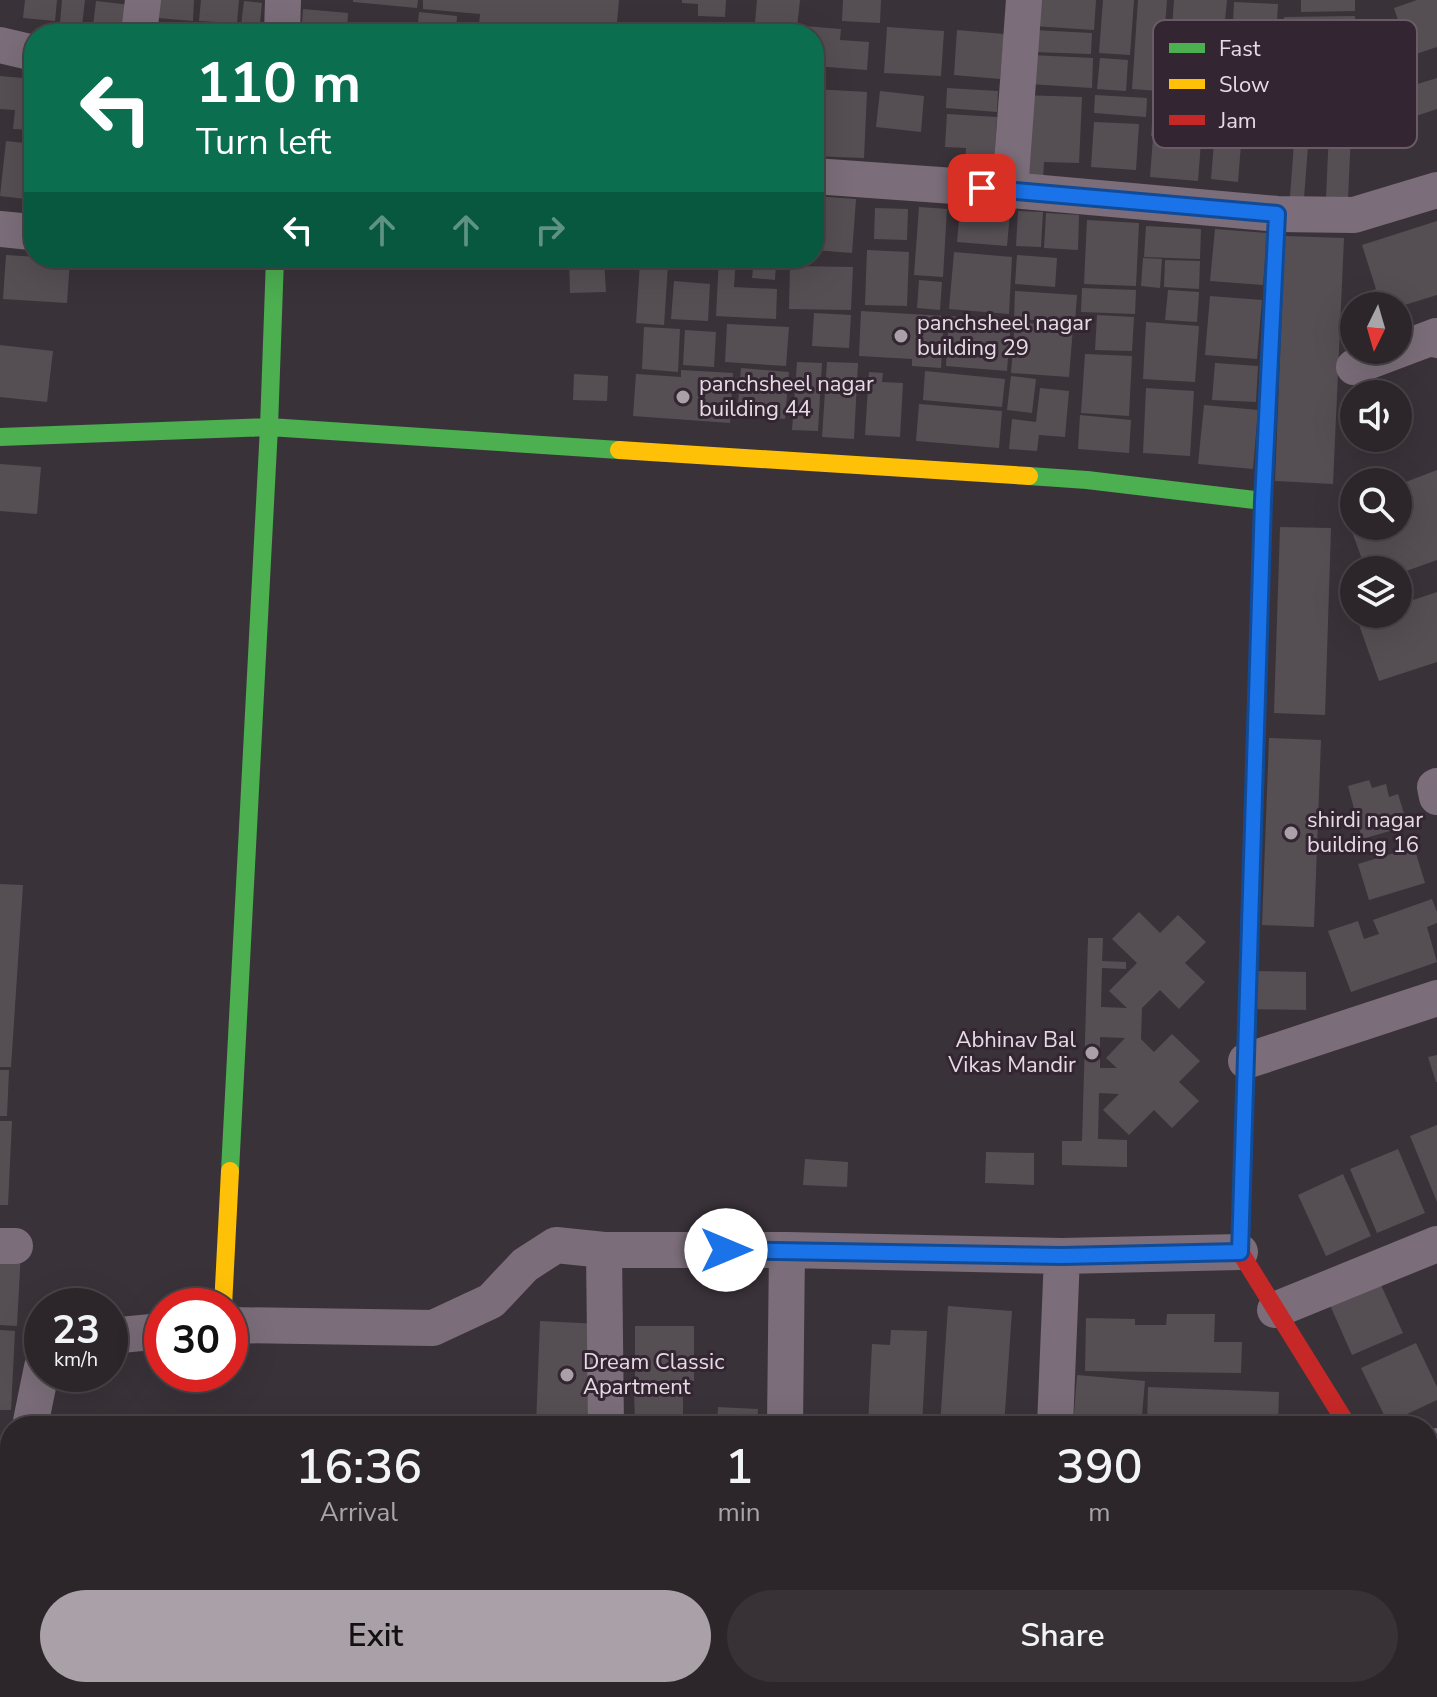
<!DOCTYPE html>
<style>
body{margin:0;font-family:"Nunito Sans",sans-serif;background:#383237;color:#f1f3f6;height:100vh;display:flex;flex-direction:column;font-size:30px;white-space:nowrap}
*{box-sizing:border-box;margin:0}
p{font-size:26px;color:#a6a5a9}
.icon{flex:none;width:44px;height:44px;fill:none;stroke:currentColor;stroke-width:2;stroke-linecap:round;stroke-linejoin:round}
.map{position:relative;flex:1;overflow:hidden}
.side{position:absolute;left:0px;top:1416px;width:1438px;height:282px;display:flex;flex-direction:column;background:#2c262b;border-radius:32px 32px 0 0;box-shadow:0 8px 32px #0002,0 0 0 2px #484347}
.side>*{flex:none}
.guide{position:absolute;left:24px;top:24px;width:800px;height:244px;border-radius:32px;box-shadow:0 8px 32px #0002,0 0 0 2px #484347;background:#0b6e4f;color:#fff;overflow:hidden}
.needle{width:52px;rotate:185deg}
.fabs{position:absolute;left:1340px;top:292px;display:grid;gap:16px}
.fabs a{display:grid;place-items:center;width:72px;height:72px;border-radius:50%;background:#2c262b;box-shadow:0 8px 32px #0002,0 0 0 2px #484347;font-size:40px}
.speed{position:absolute;left:24px;top:1288px;display:flex;gap:16px;font-size:40px;font-weight:700;text-align:center}
.speed>*{display:grid;place-content:center;width:104px;height:104px;border-radius:50%;background:#2c262b;box-shadow:0 8px 32px #0002,0 0 0 2px #484347;line-height:1}
.speed small{font-size:20px;font-weight:400}
.speed .limit{border:12px solid #d22;background:#fff;color:#111}
.pin{position:absolute;display:grid;place-items:center;width:68px;height:68px;color:#fff;margin:-34px;border-radius:16px;box-shadow:0 4px 12px #0006}
.me{position:absolute;width:88px;margin:-44px;rotate:90deg;stroke-linejoin:round;filter:drop-shadow(0 0 6px #0008)}
.turn{display:flex;align-items:center;gap:28px;height:168px;padding:0 40px;font-size:36px}
.turn .icon{width:104px;height:104px;stroke-width:2.5}
.turn b{display:block;font-size:56px;line-height:68px}
.lanes{display:flex;align-items:center;height:76px;padding:0 40px;background:#0003;justify-content:center;gap:40px;direction:ltr}
.lanes .off{opacity:.35}
.eta{display:flex;justify-content:space-evenly;align-items:center;height:136px;text-align:center}
.eta b{font-size:48px;font-weight:600;line-height:56px}
.primary-button{display:flex;gap:16px;margin-top:auto;padding:16px 40px}
.primary-button a{flex:1;height:92px;border-radius:48px;background:#a9a0a8;color:#111;font-size:32px;font-weight:600;line-height:92px;text-align:center}
.primary-button a+a{background:#383237;color:#f1f3f6}
.map>svg:first-child{display:block}
.building{fill:#554f54;fill-rule:evenodd}
.lines{fill:none;stroke-linecap:round;stroke-linejoin:round}
.street{stroke:#7b6e7a;stroke-width:36}
.fast{stroke:#4caf50;stroke-width:18}
.slow{stroke:#ffc107;stroke-width:18}
.jam{stroke:#c62828;stroke-width:18}
.route-casing{stroke:#114b97;stroke-width:20}
.route{stroke:#1a73e8;stroke-width:14}
.poi-dot{fill:#a9a0a8;stroke:#342532;stroke-width:3}
.labels{text-anchor:middle;dominant-baseline:central;stroke-width:6;stroke-linejoin:round;paint-order:stroke}
.poi-label{font-size:22px;fill:#e5dbe3;stroke:#342532;text-anchor:start}
.key{fill:#342532;stroke:#695c67;stroke-width:2}
.key-label{font-size:22px;fill:#e5dbe3}
</style>
<div class="map">
<svg width="1437" height="1697" viewBox="0 0 1437 1697">
<rect width="100%" height="100%" fill="#3a3239"/>
<path class="building" d="M 25,0 L 57,0 L 55,21 L 23,18 Z
M 62,0 L 85,0 L 81,34 L 59,34 Z
M 147,0 L 194,0 L 193,21 L 146,17 Z
M 201,0 L 239,0 L 237,23 L 199,21 Z
M 353,0 L 418,0 L 417,8 L 353,2 Z
M 423,0 L 619,0 L 616,34 L 522,27 L 522,34 L 478,34 L 480,14 L 423,9 Z
M 682,0 L 726,0 L 725,17 L 698,16 L 698,4 L 682,3 Z
M 757,0 L 800,0 L 797,27 L 755,23 Z
M 843,0 L 881,0 L 880,23 L 842,21 Z
M 1035,0 L 1096,0 L 1094,30 L 1033,26 Z
M 1103,0 L 1134,0 L 1130,55 L 1099,53 Z
M 1138,0 L 1167,0 L 1160,91 L 1132,89 Z
M 1174,0 L 1227,0 L 1221,61 L 1170,56 Z
M 1301,0 L 1355,0 L 1355,11 L 1301,12 Z
M 1417,0 L 1437,0 L 1437,47 L 1410,56 L 1394,8 Z
M 96,1 L 139,6 L 135,34 L 92,34 Z
M 244,1 L 262,3 L 259,34 L 240,34 Z
M 1234,2 L 1278,4 L 1272,104 L 1217,101 L 1218,87 L 1230,88 Z
M 303,9 L 348,13 L 347,34 L 301,34 Z
M 419,12 L 457,16 L 456,34 L 417,34 Z
M 1355,16 L 1355,34 L 1323,36 L 1319,106 L 1279,104 L 1284,17 Z
M 386,22 L 413,25 L 413,34 L 385,34 Z
M 804,26 L 841,29 L 840,40 L 869,42 L 867,70 L 814,66 L 814,34 L 803,34 Z
M 887,27 L 944,31 L 941,76 L 884,73 Z
M 957,30 L 1004,34 L 1000,79 L 954,75 Z
M 1033,30 L 1092,33 L 1091,54 L 1033,52 Z
M 1031,55 L 1093,58 L 1092,88 L 1029,84 Z
M 1100,58 L 1128,60 L 1126,91 L 1097,89 Z
M 0,76 L 34,79 L 34,130 L 13,129 L 15,110 L 0,109 Z
M 1437,78 L 1437,109 L 1410,118 L 1401,89 Z
M 947,88 L 998,91 L 997,112 L 946,108 Z
M 814,89 L 867,92 L 864,158 L 814,156 Z
M 880,91 L 924,96 L 921,132 L 876,127 Z
M 1021,95 L 1082,97 L 1079,163 L 1044,162 L 1043,180 L 1019,179 Z
M 1095,95 L 1147,98 L 1146,117 L 1094,113 Z
M 1154,99 L 1203,103 L 1200,140 L 1151,136 Z
M 947,114 L 997,117 L 993,181 L 964,179 L 966,148 L 945,147 Z
M 1296,116 L 1326,119 L 1324,147 L 1308,146 L 1304,198 L 1290,197 Z
M 1094,122 L 1139,124 L 1136,170 L 1091,167 Z
M 1329,131 L 1351,132 L 1348,199 L 1326,198 Z
M 1153,138 L 1201,142 L 1198,181 L 1150,177 Z
M 6,141 L 34,144 L 34,200 L 0,196 Z
M 1214,142 L 1241,144 L 1238,182 L 1211,179 Z
M 814,196 L 856,199 L 852,253 L 814,250 Z
M 919,207 L 947,209 L 943,277 L 914,275 Z
M 875,208 L 908,209 L 907,240 L 874,239 Z
M 960,209 L 1010,213 L 1007,246 L 957,242 Z
M 1018,211 L 1043,212 L 1041,247 L 1016,246 Z
M 1046,213 L 1079,215 L 1078,250 L 1044,248 Z
M 1087,220 L 1139,223 L 1136,286 L 1084,284 Z
M 1437,221 L 1437,295 L 1398,307 L 1361,306 L 1358,295 L 1376,289 L 1362,245 Z
M 1146,226 L 1201,229 L 1200,259 L 1144,257 Z
M 1215,229 L 1267,233 L 1263,285 L 1210,281 Z
M 1285,236 L 1344,238 L 1333,484 L 1275,481 Z
M 867,250 L 909,252 L 907,306 L 865,305 Z
M 954,252 L 1012,257 L 1009,314 L 949,309 Z
M 6,255 L 70,259 L 67,303 L 3,299 Z
M 1017,255 L 1057,258 L 1055,287 L 1015,284 Z
M 569,258 L 604,258 L 606,292 L 570,293 Z
M 670,258 L 710,258 L 709,267 L 670,264 Z
M 719,258 L 736,258 L 734,287 L 777,289 L 776,319 L 716,316 Z
M 1143,258 L 1162,259 L 1160,288 L 1141,286 Z
M 1165,260 L 1200,261 L 1199,289 L 1164,287 Z
M 754,261 L 776,263 L 775,280 L 752,278 Z
M 640,263 L 668,265 L 664,325 L 636,323 Z
M 790,266 L 853,267 L 851,310 L 789,309 Z
M 919,280 L 942,282 L 940,310 L 917,308 Z
M 674,281 L 710,284 L 708,321 L 671,319 Z
M 1082,288 L 1136,290 L 1135,314 L 1081,312 Z
M 1168,290 L 1199,292 L 1197,322 L 1165,320 Z
M 1015,291 L 1077,295 L 1075,322 L 1014,319 Z
M 1210,296 L 1262,300 L 1257,359 L 1205,355 Z
M 861,311 L 944,316 L 941,368 L 912,366 L 912,359 L 859,356 Z
M 814,313 L 851,315 L 849,348 L 812,346 Z
M 1097,315 L 1134,317 L 1132,351 L 1095,350 Z
M 949,316 L 1011,320 L 1007,371 L 946,366 Z
M 1015,322 L 1073,327 L 1069,377 L 1011,373 Z
M 1146,322 L 1199,326 L 1195,382 L 1143,379 Z
M 727,324 L 789,327 L 786,366 L 725,362 Z
M 644,327 L 680,329 L 678,372 L 642,369 Z
M 685,330 L 716,332 L 714,367 L 683,365 Z
M 0,345 L 53,351 L 47,402 L 0,397 Z
M 1085,354 L 1132,356 L 1129,416 L 1081,413 Z
M 797,362 L 822,363 L 818,431 L 792,430 Z
M 827,362 L 858,363 L 854,439 L 822,437 Z
M 1215,363 L 1258,366 L 1256,402 L 1212,400 Z
M 741,368 L 789,372 L 785,419 L 737,415 Z
M 681,370 L 733,373 L 730,423 L 633,416 L 636,374 L 681,377 Z
M 925,371 L 1005,379 L 1002,407 L 923,400 Z
M 869,372 L 883,373 L 882,382 L 903,383 L 900,437 L 865,435 Z
M 574,374 L 608,376 L 607,401 L 573,400 Z
M 1011,376 L 1036,379 L 1032,413 L 1007,410 Z
M 1040,388 L 1069,391 L 1065,437 L 1039,435 L 1037,451 L 1009,449 L 1012,419 L 1036,422 Z
M 1146,388 L 1194,391 L 1190,456 L 1143,453 Z
M 919,404 L 1002,411 L 999,448 L 916,441 Z
M 1204,405 L 1258,410 L 1253,469 L 1198,464 Z
M 1080,415 L 1131,420 L 1129,453 L 1078,449 Z
M 0,464 L 41,467 L 37,514 L 0,511 Z
M 1437,470 L 1437,560 L 1398,574 L 1398,570 L 1366,570 L 1342,505 L 1354,501 L 1354,526 L 1398,526 L 1398,485 Z
M 1280,527 L 1331,528 L 1325,715 L 1274,713 Z
M 1437,592 L 1437,662 L 1379,681 L 1357,619 L 1371,614 L 1398,614 L 1398,605 Z
M 1269,738 L 1321,740 L 1314,927 L 1262,925 Z
M 1369,780 L 1372,788 L 1386,784 L 1389,797 L 1398,794 L 1405,817 L 1394,820 L 1397,829 L 1362,839 L 1348,786 Z
M 1414,847 L 1425,883 L 1369,900 L 1358,864 Z
M 0,884 L 23,885 L 11,1067 L 0,1067 Z
M 1432,899 L 1437,912 L 1437,923 L 1427,927 L 1437,962 L 1351,992 L 1328,931 L 1358,921 L 1364,939 L 1379,934 L 1373,920 Z
M 1139,912 L 1160,933 L 1178,915 L 1206,942 L 1185,963 L 1205,982 L 1179,1009 L 1160,990 L 1142,1008 L 1141,1039 L 1154,1052 L 1172,1034 L 1200,1061 L 1179,1082 L 1199,1101 L 1172,1128 L 1154,1110 L 1129,1135 L 1103,1110 L 1119,1094 L 1099,1093 L 1098,1139 L 1127,1140 L 1127,1167 L 1062,1165 L 1062,1141 L 1082,1141 L 1088,938 L 1103,938 L 1102,961 L 1126,962 L 1126,969 L 1102,968 L 1101,1007 L 1127,1008 L 1109,991 L 1137,963 L 1112,939 ZM 1100,1037 L 1125,1038 L 1106,1058 L 1117,1068 L 1100,1068 Z
M 1252,971 L 1306,972 L 1306,1010 L 1251,1009 Z
M 1437,1055 L 1437,1082 L 1436,1082 L 1428,1057 Z
M 0,1070 L 9,1070 L 7,1116 L 0,1116 Z
M 0,1121 L 12,1121 L 8,1205 L 0,1205 Z
M 1437,1125 L 1437,1202 L 1410,1136 Z
M 1398,1149 L 1425,1213 L 1377,1233 L 1350,1169 Z
M 986,1152 L 1034,1153 L 1034,1185 L 985,1183 Z
M 805,1159 L 848,1162 L 847,1187 L 803,1185 Z
M 1343,1174 L 1371,1236 L 1326,1256 L 1298,1195 Z
M 0,1250 L 21,1251 L 17,1326 L 0,1325 Z
M 1380,1283 L 1403,1333 L 1352,1355 L 1330,1305 Z
M 948,1306 L 1012,1311 L 1004,1426 L 940,1426 Z
M 1167,1314 L 1215,1314 L 1214,1342 L 1242,1342 L 1241,1373 L 1085,1371 L 1086,1318 L 1135,1319 L 1135,1325 L 1166,1325 Z
M 540,1321 L 599,1324 L 595,1426 L 536,1426 Z
M 635,1326 L 694,1326 L 694,1381 L 635,1381 Z
M 0,1330 L 15,1331 L 11,1410 L 0,1410 Z
M 891,1330 L 927,1331 L 922,1426 L 868,1426 L 872,1344 L 890,1345 Z
M 1416,1343 L 1437,1387 L 1437,1400 L 1388,1423 L 1361,1368 Z
M 1077,1375 L 1145,1381 L 1141,1426 L 1073,1426 Z
M 1148,1387 L 1279,1392 L 1278,1426 L 1147,1426 Z
M 634,1391 L 683,1392 L 683,1426 L 635,1426 Z
M 718,1407 L 758,1409 L 757,1426 L 717,1426 Z
M 1428,1612 L 1437,1635 L 1437,1664 L 1428,1667 Z
M 0,1620 L 10,1620 L 10,1688 L 13,1688 L 13,1697 L 0,1697 Z
M 522,1688 L 587,1688 L 587,1697 L 522,1697 Z
M 694,1688 L 738,1688 L 738,1697 L 694,1697 Z
M 800,1688 L 843,1689 L 843,1697 L 799,1697 Z
M 876,1688 L 917,1688 L 917,1694 L 897,1694 L 897,1697 L 876,1697 Z
M 950,1688 L 999,1688 L 998,1697 L 950,1697 Z
M 1226,1688 L 1298,1688 L 1297,1697 L 1226,1693 Z
M 1398,1688 L 1426,1688 L 1430,1697 L 1402,1697 Z"/>
<g class="lines">
<path class="street" d="M 139,34 L 143,0
M 282,34 L 283,0
M 0,45 L 34,53
M 814,176 L 1010,190 L 1277,214 L 1354,215 L 1437,190
M 1010,190 L 1024,0
M 0,229 L 31,232
M 1354,367 L 1436,336 L 1437,340
M 1437,786 L 1435,787 L 1437,797
M 1246,1061 L 1437,998
M 0,1246 L 15,1246
M 1275,1310 L 1437,1244
M 230,1325 L 433,1328 L 491,1301 L 525,1265 L 556,1245 L 604,1250
M 110,1336 L 162,1331
M 30,1426 L 42,1367
M 606,1426 L 604,1250 L 787,1250
M 785,1426 L 787,1250 L 1062,1256 L 1240,1252
M 1055,1426 L 1062,1256
M 1428,1449 L 1437,1446
M 1428,1557 L 1437,1572
M 31,1688 L 31,1697
M 609,1688 L 609,1697
M 783,1697 L 783,1688
M 1043,1697 L 1043,1688"/>
<path class="fast" d="M 275,258 L 269,427 L 619,450
M 0,437 L 269,427 L 230,1171
M 1029,476 L 1087,480 L 1263,501
M 1251,884 L 1263,501 L 1277,214"/>
<path class="slow" d="M 619,450 L 1029,476
M 1241,1229 L 1251,884
M 223,1306 L 230,1171"/>
<path class="jam" d="M 1241,1229 L 1240,1252 L 1348,1426"/>
</g>
<g class="lines">
<g class="route-casing">
<path id="route" d="M 726,1250 L 1062,1256 L 1240,1252 L 1263,501 L 1277,214 L 982,188"/>
</g>
<use href="#route" class="route"/>
</g>
<g class="poi-dot">
<circle cx="901" cy="336" r="8"/>
<circle cx="683" cy="397" r="8"/>
<circle cx="1291" cy="833" r="8"/>
<circle cx="1092" cy="1053" r="8"/>
<circle cx="567" cy="1375" r="8"/>
</g>
<g class="labels">
<g class="poi-label">
<text x="917" y="323">panchsheel nagar<tspan x="917" dy="25">building 29</tspan></text>
<text x="699" y="384">panchsheel nagar<tspan x="699" dy="25">building 44</tspan></text>
<text x="1307" y="820">shirdi nagar<tspan x="1307" dy="25">building 16</tspan></text>
<text x="1076" y="1040" text-anchor="end">Abhinav Bal<tspan x="1076" dy="25">Vikas Mandir</tspan></text>
<text x="583" y="1362">Dream Classic<tspan x="583" dy="25">Apartment</tspan></text>
</g>
</g>
<rect x="1153" y="20" width="264" height="128" rx="12" class="key"/>
<rect x="1169" y="43" width="36" height="10" fill="#4caf50"/>
<rect x="1169" y="79" width="36" height="10" fill="#ffc107"/>
<rect x="1169" y="115" width="36" height="10" fill="#c62828"/>
<g class="key-label">
<text x="1219" y="56">Fast</text>
<text x="1219" y="92">Slow</text>
<text x="1219" y="128">Jam</text>
</g>
</svg>
<div class="fabs">
<a><svg class="needle" viewBox="-14 -14 28 28"><path d="M0-13l5 13h-10z" fill="#e53935"/><path d="M0 13l5-13h-10z" fill="#a6a5a9"/></svg></a>
<a><svg class="icon" aria-label="sound" viewBox="0 0 24 24"><path d="M4 9h4l5-4v14l-5-4H4zM17 9q2 3 0 6"/></svg></a>
<a><svg class="icon" aria-label="search" viewBox="0 0 24 24"><circle cx="10" cy="10" r="6"/><path d="M15 15l6 6"/></svg></a>
<a><svg class="icon" aria-label="layers" viewBox="0 0 24 24"><path d="M12 4l9 5-9 5-9-5zM3 14l9 5 9-5"/></svg></a>
</div>
<div class="speed"><div>23<small>km/h</small></div><div class="limit">30</div></div>
<div class="pin" style="left:982px;top:188px;background:#d93025"><svg class="icon" aria-label="arrive" viewBox="0 0 24 24"><path d="M6 21V4h12l-3 4 3 4H6"/></svg></div>
<svg class="me" style="left:726px;top:1250px" viewBox="-20 -20 40 40"><circle r="19" fill="#fff"/><path d="M0-13L10 11 0 6-10 11z" fill="#1a73e8"/></svg>
<div class="guide">
<div class="turn"><svg class="icon" aria-label="left" viewBox="0 0 24 24"><path d="M17 20v-9H6M10 6l-5 5 5 5"/></svg><div><b>110 m</b>Turn left</div></div>
<div class="lanes"><svg class="icon" aria-label="left" viewBox="0 0 24 24"><path d="M17 20v-9H6M10 6l-5 5 5 5"/></svg><svg class="icon off" aria-label="ahead" viewBox="0 0 24 24"><path d="M12 20V5M6 11l6-6 6 6"/></svg><svg class="icon off" aria-label="ahead" viewBox="0 0 24 24"><path d="M12 20V5M6 11l6-6 6 6"/></svg><svg class="icon off" aria-label="right" viewBox="0 0 24 24"><path d="M7 20v-9h11M14 6l5 5-5 5"/></svg></div>
</div>
<section class="side">
<div class="eta">
<div><b>16:36</b><p>Arrival</p></div>
<div><b>1</b><p>min</p></div>
<div><b>390</b><p>m</p></div>
</div>
<div class="primary-button"><a>Exit</a><a>Share</a></div>
</section>
</div>
